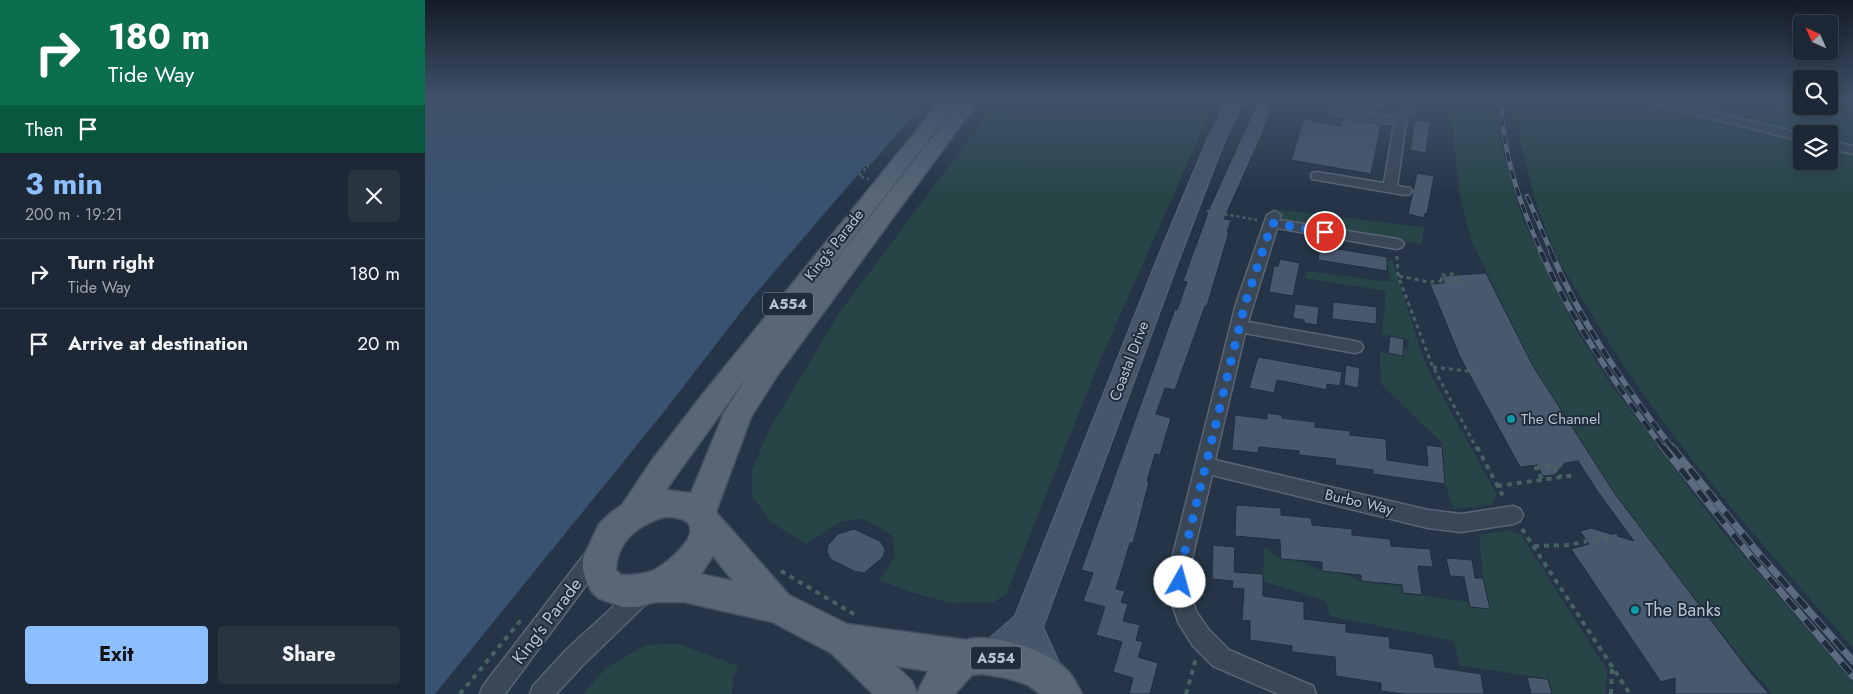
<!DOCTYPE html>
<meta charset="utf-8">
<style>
body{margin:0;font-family:Jost,sans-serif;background:#293441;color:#f1f3f6;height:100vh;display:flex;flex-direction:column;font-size:19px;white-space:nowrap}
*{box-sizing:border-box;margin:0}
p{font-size:16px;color:#a0a6ad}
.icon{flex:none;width:28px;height:28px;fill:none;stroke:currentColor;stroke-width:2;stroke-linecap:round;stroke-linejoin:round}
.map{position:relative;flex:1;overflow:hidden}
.drawer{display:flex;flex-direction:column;background:#1c2835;width:425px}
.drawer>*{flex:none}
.top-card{background:#0b6e4f;color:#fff;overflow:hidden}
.needle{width:32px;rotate:315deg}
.controls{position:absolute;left:1368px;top:15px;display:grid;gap:10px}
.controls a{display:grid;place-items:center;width:45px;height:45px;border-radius:5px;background:#1c2835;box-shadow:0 2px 12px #0003,0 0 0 1px #3a4450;font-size:25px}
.pin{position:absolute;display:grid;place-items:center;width:42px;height:42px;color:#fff;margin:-21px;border:2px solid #fff;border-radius:50%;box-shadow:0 1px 5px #0007}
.me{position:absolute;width:55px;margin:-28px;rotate:7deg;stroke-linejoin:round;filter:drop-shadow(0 0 4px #0008)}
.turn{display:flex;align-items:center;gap:18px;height:105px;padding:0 25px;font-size:22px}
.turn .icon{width:65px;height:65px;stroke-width:2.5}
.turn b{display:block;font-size:35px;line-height:42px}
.then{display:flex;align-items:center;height:48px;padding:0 25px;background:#0003;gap:10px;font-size:19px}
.round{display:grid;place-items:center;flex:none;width:52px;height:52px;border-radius:5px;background:#293441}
.headline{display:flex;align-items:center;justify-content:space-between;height:85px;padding:0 25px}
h1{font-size:30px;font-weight:700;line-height:38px;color:#8dbfff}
.button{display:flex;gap:10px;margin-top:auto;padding:10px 25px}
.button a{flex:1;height:58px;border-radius:5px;background:#8dbfff;color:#111;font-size:20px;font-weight:700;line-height:58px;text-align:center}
.button a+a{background:#293441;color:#f1f3f6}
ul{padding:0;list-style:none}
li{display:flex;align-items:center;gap:15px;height:70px;padding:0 25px;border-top:1px solid #3a4450}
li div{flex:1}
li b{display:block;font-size:19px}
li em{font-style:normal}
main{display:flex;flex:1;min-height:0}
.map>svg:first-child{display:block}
.green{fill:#274547;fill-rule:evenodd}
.water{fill:#38526f}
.building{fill:#49596d;stroke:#212e3d}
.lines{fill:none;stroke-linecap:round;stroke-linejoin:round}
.street-casing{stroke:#596573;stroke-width:3}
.secondary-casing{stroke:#596573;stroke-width:2}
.primary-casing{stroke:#44505f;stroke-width:3}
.path-far2{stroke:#466263;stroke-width:2.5;stroke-dasharray:3 3;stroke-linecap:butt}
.path-far1{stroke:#466263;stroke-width:3;stroke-dasharray:4 4;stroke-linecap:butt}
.path{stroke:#466263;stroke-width:4;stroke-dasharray:5 5;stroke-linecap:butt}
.street{fill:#3a4756;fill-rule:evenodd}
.secondary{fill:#485669;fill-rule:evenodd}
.primary{fill:#586676;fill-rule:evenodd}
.rail-far2-casing{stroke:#5c6b7d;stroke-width:4.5}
.rail-far1-casing{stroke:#5c6b7d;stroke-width:5.5}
.rail-casing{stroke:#5c6b7d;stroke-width:7}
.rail-far2{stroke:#1f2c3b;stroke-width:3;stroke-dasharray:9;stroke-linecap:butt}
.rail-far1{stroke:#1f2c3b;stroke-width:4;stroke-dasharray:11;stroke-linecap:butt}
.rail{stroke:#1f2c3b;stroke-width:5;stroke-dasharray:14;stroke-linecap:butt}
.route{stroke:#1a73e8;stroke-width:9;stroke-dasharray:0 16.2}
.culture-dot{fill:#0f9aa8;stroke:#1f2c3b;stroke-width:2}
.labels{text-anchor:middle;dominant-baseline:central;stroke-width:4;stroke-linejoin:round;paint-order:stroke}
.shield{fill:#1f2c3b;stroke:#8a95a3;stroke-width:1}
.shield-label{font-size:14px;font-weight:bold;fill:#b8c2cf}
.street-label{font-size:15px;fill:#b8c2cf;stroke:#1f2c3b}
.poi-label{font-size:15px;fill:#b8c2cf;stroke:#1f2c3b;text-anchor:start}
.near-poi-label{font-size:18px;fill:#b8c2cf;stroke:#1f2c3b;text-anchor:start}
.near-street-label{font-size:18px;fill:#b8c2cf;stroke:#1f2c3b}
</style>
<main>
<section class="drawer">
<div class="top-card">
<div class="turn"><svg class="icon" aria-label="right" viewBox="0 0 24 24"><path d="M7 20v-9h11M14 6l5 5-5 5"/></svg><div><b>180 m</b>Tide Way</div></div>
<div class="then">Then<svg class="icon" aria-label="arrive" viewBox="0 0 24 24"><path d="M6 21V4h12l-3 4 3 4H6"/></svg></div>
</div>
<div class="headline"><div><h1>3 min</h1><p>200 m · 19:21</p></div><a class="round"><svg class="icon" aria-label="close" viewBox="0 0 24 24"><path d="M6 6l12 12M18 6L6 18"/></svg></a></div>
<ul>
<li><svg class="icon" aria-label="right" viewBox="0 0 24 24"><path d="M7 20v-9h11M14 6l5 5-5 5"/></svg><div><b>Turn right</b><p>Tide Way</p></div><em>180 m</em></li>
<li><svg class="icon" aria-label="arrive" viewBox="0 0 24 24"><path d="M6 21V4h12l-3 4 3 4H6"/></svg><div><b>Arrive at destination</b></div><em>20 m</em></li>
</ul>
<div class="button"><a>Exit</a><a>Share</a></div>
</section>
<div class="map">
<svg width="1428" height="694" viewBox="0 0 1428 694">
<rect width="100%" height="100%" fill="#253547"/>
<path class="green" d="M 574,99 L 791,99 L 677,356 L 581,594 L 569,602 L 524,603 L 483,591 L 455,580 L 470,557 L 468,536 L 439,519 L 417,521 L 381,544 L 347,523 L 327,496 L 327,471 L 344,430 L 412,316 Z
M 1028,99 L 1072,99 L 1076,144 L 1098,220 L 1150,328 L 1189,389 L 1297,531 L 1428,682 L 1428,694 L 1348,694 L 1317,659 L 1190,494 L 1108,366 L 1047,242 L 1034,193 L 1027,121 Z
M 1089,99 L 1376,99 L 1376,106 L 1404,106 L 1404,99 L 1428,99 L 1428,648 C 1335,541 1238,436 1166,313 C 1155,295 1142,277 1133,258 C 1109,208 1096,153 1089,99 ZM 1376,134 L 1404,134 L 1404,161 L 1376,161 Z
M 848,209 L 999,227 L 997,244 L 861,221 Z
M 967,260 L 1001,366 L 1072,495 L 1066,505 L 1029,509 L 1020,484 L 1017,443 L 956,384 L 955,352 L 977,356 L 978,348 L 983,349 L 984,340 L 957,334 L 961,291 L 880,278 L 882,271 L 965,282 L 962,261 Z
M 1083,530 L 1096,535 L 1182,670 L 1181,694 L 1127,694 L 1123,679 L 1034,665 L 1029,641 L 905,616 L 901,601 L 838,581 L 839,547 L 856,559 L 874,560 L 897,571 L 916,573 L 936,581 L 977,586 L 978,593 L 1044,602 L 1045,607 L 1065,608 L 1058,578 L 1054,535 Z
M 254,644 L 313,666 L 308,679 L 307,694 L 158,694 L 182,667 L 221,645 Z"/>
<path class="water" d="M 0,99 L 502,99 L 446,164 L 442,164 L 326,299 L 238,413 L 10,694 L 0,694 Z"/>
<path class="building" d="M 834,99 L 849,99 L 837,134 L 799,219 L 806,220 L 802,232 L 804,232 L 782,306 L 780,306 L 750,390 L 740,388 L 731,414 L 746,418 L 735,455 L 730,454 L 722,481 L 724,482 L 712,528 L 708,543 L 705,543 L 691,589 L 700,591 L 696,602 L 703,604 L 698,621 L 715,625 L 711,640 L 718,642 L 713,657 L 733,663 L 725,694 L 704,694 L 708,678 L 688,672 L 697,642 L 671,635 L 680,607 L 658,601 L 668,573 L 656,570 L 750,309 L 752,310 L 762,282 L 758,281 L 785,207 Z
M 925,99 L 972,99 L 947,111 L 922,107 Z
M 919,118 L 956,124 L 946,174 L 866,160 L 879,119 L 916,126 Z
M 990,120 L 1005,122 L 1001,153 L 985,150 Z
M 992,173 L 1009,176 L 1002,214 L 1000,213 L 999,218 L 983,214 Z
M 895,246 L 962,257 L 962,271 L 893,260 Z
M 855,259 L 875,263 L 868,296 L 844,292 L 849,266 L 853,266 Z
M 1061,273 L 1108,366 L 1190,494 L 1326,673 L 1344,694 L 1250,694 L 1250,678 L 1236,682 L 1146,549 L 1164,544 L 1155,531 L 1166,528 L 1209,541 L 1173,492 L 1153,461 L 1140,463 L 1130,475 L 1118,476 L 1112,465 L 1095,467 L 1035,357 L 1005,284 L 1019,283 L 1017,276 Z
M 908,302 L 952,307 L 951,324 L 907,319 Z
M 870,304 L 894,307 L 892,325 L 879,323 L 879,320 L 868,318 Z
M 965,336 L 979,339 L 978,356 L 963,353 Z
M 833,357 L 917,372 L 915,386 L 902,384 L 902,390 L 852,380 L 849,393 L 824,388 Z
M 921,365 L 935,368 L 933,388 L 919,385 Z
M 842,413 L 857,415 L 857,418 L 890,422 L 890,427 L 925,431 L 925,435 L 961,439 L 962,460 L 1003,466 L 1001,445 L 1017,447 L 1020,484 L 948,474 L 948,470 L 911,465 L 910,459 L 874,455 L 874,451 L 834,447 L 833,453 L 807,450 L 810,415 L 842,419 Z
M 811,505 L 856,508 L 856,515 L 886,518 L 887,525 L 927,529 L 927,535 L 965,539 L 966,546 L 1005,549 L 1008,567 L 993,566 L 997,595 L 978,593 L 977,585 L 936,581 L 936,575 L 897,571 L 897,562 L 856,559 L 855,540 L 810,536 Z
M 429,529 L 455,541 L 460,549 L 458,557 L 439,573 L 429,571 L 405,559 L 402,551 L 403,545 L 413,534 Z
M 788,545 L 810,547 L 809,572 L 838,574 L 838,596 L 879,602 L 879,619 L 921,624 L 921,632 L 964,637 L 965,648 L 1008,654 L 1010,667 L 1056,674 L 1059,694 L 980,694 L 956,691 L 956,683 L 911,676 L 910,657 L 867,652 L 867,646 L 825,640 L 825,621 L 817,620 L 819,589 L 807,588 L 808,581 L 787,579 Z
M 1021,558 L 1047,560 L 1050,578 L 1058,578 L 1065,609 L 1045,607 L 1039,577 L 1025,576 Z
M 1102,677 L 1123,679 L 1127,694 L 1106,694 Z"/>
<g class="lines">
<g class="street-casing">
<path id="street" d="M 984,99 L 996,99 L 982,115 L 972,186 L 985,188 L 987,191 L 985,194 L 980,195 L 887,179 L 886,176 L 887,173 L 892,172 L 959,183 L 969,124 L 911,115 L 905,111 L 911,107 L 970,117 Z
M 1217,99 L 1235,99 L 1378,134 L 1376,141 L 1219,101 Z
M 1404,140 L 1428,146 L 1428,154 L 1404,148 Z
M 849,211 L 856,215 L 854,220 L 972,239 L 977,241 L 979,244 L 977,247 L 972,249 L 852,228 L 823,322 L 930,341 L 936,343 L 938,347 L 936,351 L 930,353 L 820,333 L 790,460 L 1003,510 L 1036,514 L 1088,506 L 1095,509 L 1098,515 L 1095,521 L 1088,524 L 1036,532 L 1003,528 L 787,475 L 765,567 L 766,596 L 771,611 L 784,630 L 804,650 L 888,686 L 891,694 L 853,694 L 788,666 L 768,646 L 754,624 L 744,596 L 745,567 L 811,304 L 842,215 Z
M 172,545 L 179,547 L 182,554 L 179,561 L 80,694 L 55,694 L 58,686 L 165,547 Z
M 219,582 L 226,585 L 230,592 L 226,599 L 158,665 L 131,694 L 105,694 L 108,686 L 142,649 L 212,585 Z"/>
</g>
<g class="secondary-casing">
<path id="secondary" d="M 803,99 L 819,99 L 798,145 L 755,257 L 618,627 L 640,676 L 635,688 L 623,693 L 611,688 L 597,653 L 580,670 L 568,674 L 556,670 L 552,658 L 556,646 L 590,616 L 733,257 L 780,145 Z"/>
</g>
<g class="primary-casing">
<path id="primary" d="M 517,99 L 535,99 L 369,314 L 537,99 L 555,99 L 352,376 L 326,417 L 291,512 L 364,595 L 422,624 L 541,640 C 566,632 621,650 640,668 C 648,675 652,684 657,694 L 615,694 L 603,685 L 582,678 L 557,674 L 547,675 L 530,694 L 448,694 L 406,653 L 347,622 L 259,602 L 230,602 L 213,607 L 197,607 L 173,598 L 166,591 L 161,580 L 158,570 L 158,558 L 174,524 L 184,514 L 197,505 L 227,460 L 277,395 ZM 324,374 L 299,413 L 266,493 L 241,490 ZM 239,517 C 246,517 256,517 262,522 C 277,536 239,566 227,571 C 217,575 206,575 196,575 L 191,570 C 192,541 213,525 239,517 ZM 288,556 L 308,581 L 276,574 ZM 471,666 L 503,671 L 492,693 L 487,681 Z"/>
</g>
<path class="path-far2" d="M 442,164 L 443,166 L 434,176 L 444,179
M 782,211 L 832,220"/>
<path class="path-far1" d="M 972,256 L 973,276 L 1007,365 L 1052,449
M 974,276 L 1004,282 L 1019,281
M 1017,281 L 1015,275 L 1030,274 L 1033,282
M 1024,282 L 1045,281
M 1008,367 L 1043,371 L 1058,370"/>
<path class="path" d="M 1052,447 L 1080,500
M 1120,466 L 1129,465 L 1136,477
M 1114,468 L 1111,468 L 1117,479
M 1072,486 L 1151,475
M 1097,529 L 1205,694
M 1169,540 L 1192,536
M 1109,546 L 1144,545 L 1162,541
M 356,571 L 432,616
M 35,694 L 96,620
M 761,694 L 771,658
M 1186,694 L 1187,668"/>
<use href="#street" class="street"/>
<use href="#secondary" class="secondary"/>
<use href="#primary" class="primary"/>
<g class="rail-far2-casing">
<path id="rail-far2" d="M 1076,99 C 1077,154 1095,204 1117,254
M 1102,196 L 1127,254"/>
</g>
<g class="rail-far1-casing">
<path id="rail-far1" d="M 1116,252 C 1148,323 1192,387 1239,449
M 1126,252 C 1155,321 1202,390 1248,449"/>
</g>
<g class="rail-casing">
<path id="rail" d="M 1238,447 L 1327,558 L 1428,676
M 1247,447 L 1334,554 L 1428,661"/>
</g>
<use href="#rail-far2" class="rail-far2"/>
<use href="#rail-far1" class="rail-far1"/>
<use href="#rail" class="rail"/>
</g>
<linearGradient id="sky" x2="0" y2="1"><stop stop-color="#141d27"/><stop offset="0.51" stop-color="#405169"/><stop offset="1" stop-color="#405169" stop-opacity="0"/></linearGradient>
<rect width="1428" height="196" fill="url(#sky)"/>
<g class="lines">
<path class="route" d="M 755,582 L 756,567 L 820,304 L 847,223 L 900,232"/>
</g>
<g class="culture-dot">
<circle cx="1086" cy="419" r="5"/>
<circle cx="1210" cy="610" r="5"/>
</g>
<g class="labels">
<g class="shield">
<rect x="338" y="292.5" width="50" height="23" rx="4"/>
<rect x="546" y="646.5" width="50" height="23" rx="4"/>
</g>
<g class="shield-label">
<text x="363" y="304">A554</text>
<text x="571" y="658">A554</text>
</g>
<g class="street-label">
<text transform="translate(409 245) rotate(-52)">King's Parade</text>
<text transform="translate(704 361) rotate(-69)">Coastal Drive</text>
<text transform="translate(934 502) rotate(13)">Burbo Way</text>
</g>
<g class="poi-label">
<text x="1096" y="419">The Channel</text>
</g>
<g class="near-poi-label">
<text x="1220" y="610">The Banks</text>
</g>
<g class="near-street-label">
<text transform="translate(122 621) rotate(-53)">King's Parade</text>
</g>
</g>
</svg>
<div class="controls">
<a><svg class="needle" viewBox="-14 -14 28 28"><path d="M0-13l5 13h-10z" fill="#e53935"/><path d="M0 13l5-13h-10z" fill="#a0a6ad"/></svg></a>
<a><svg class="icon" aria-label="search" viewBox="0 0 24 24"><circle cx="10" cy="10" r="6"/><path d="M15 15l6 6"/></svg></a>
<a><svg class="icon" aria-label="layers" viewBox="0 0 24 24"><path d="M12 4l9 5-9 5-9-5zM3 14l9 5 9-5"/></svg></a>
</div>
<div class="pin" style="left:900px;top:232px;background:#d93025"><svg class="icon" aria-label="arrive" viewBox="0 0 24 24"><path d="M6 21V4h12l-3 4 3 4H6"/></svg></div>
<svg class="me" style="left:755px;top:582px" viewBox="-20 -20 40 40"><circle r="19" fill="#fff"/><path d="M0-13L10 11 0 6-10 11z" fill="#1a73e8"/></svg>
</div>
</main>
